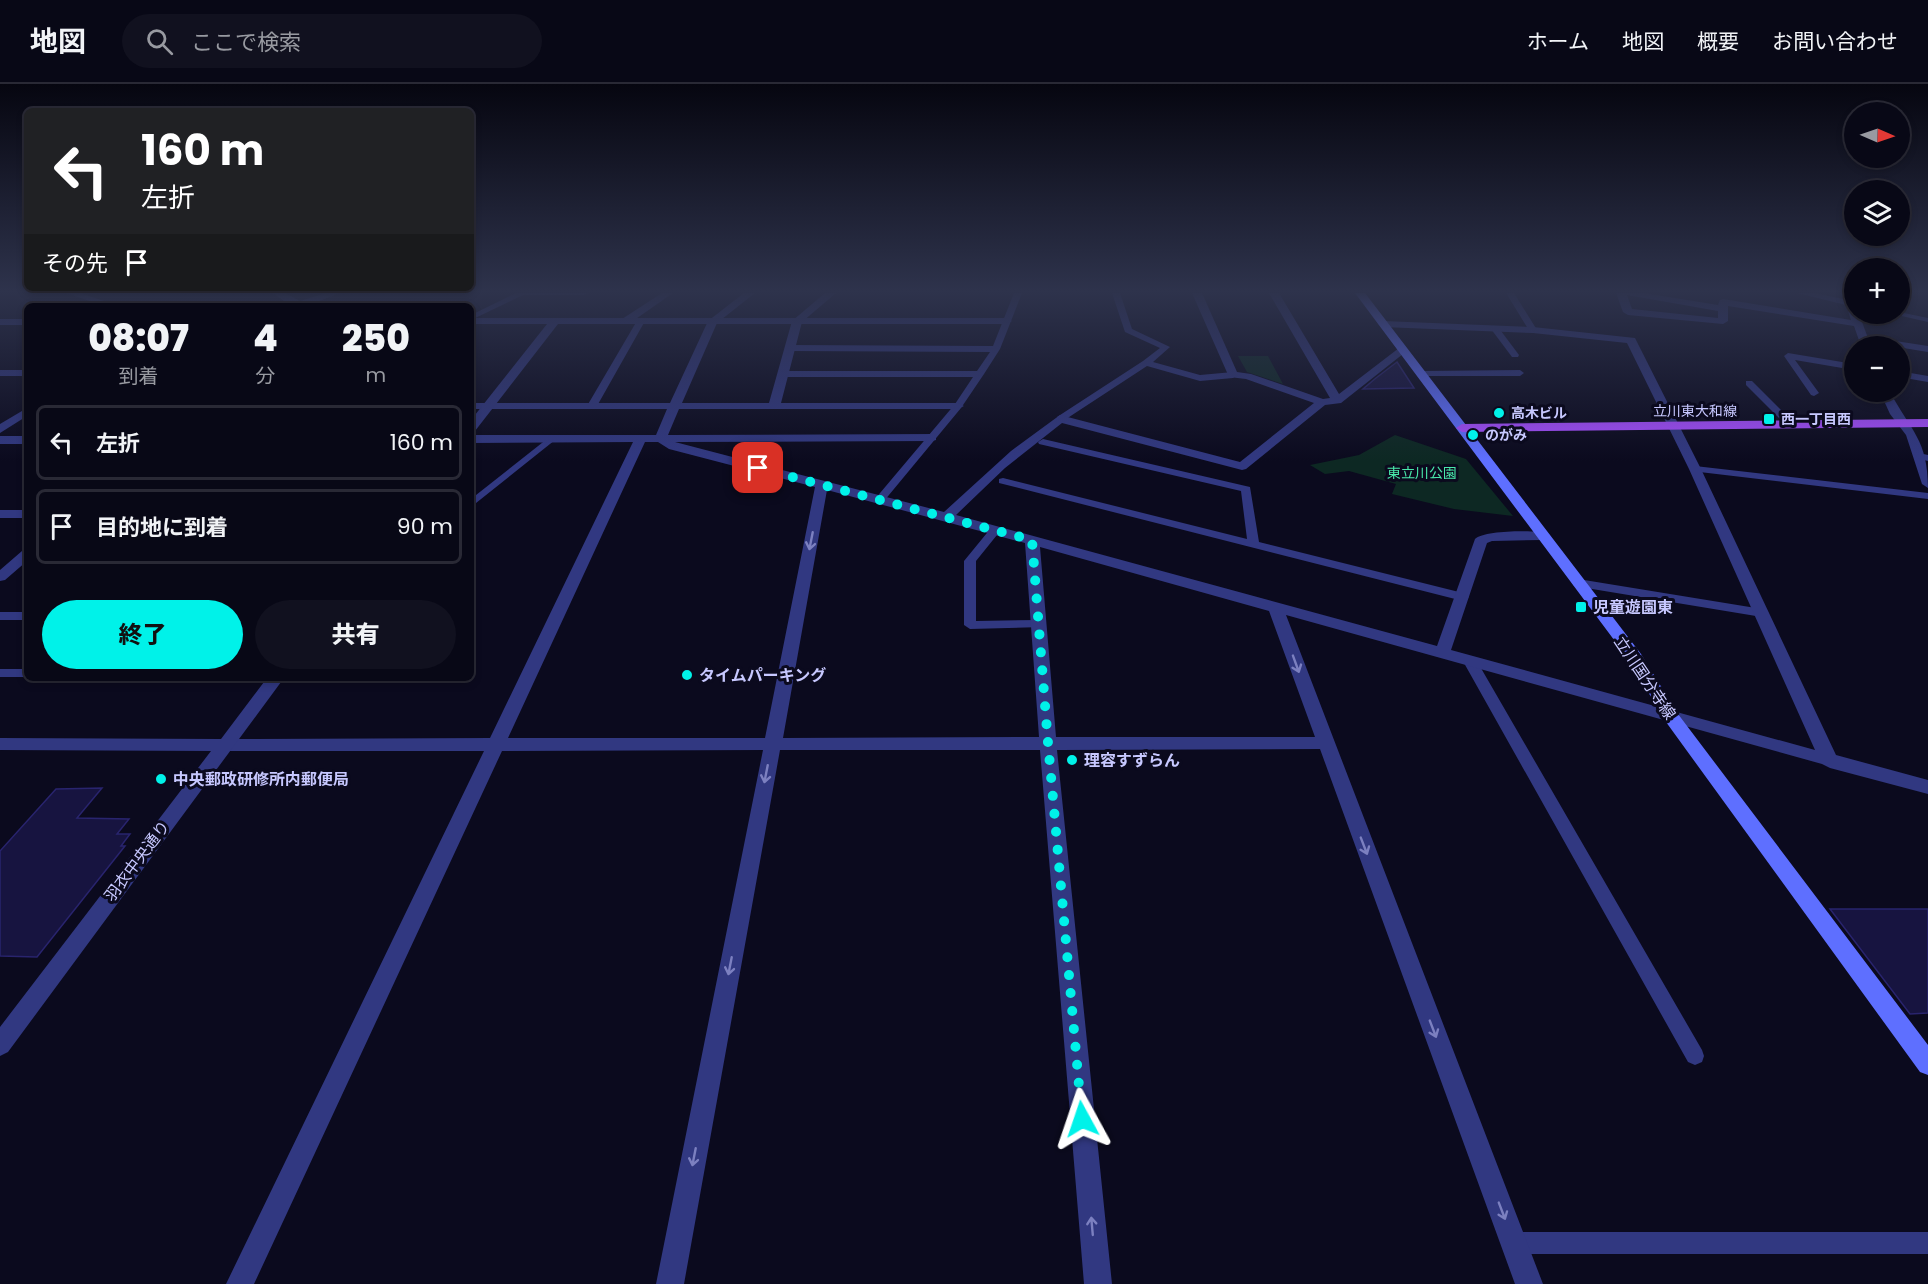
<!DOCTYPE html>
<html lang="ja">
<meta charset="utf-8">
<style>
body{margin:0;font-family:Poppins,"Noto Sans JP",sans-serif;background:#11111f;color:#f1f3f6;height:100vh;display:flex;flex-direction:column;font-size:22px;white-space:nowrap}
*{box-sizing:border-box;margin:0}
p{font-size:20px;color:#989aa1}
.icon{flex:none;width:33px;height:33px;fill:none;stroke:currentColor;stroke-width:2;stroke-linecap:round;stroke-linejoin:round}
.map{position:relative;flex:1;overflow:hidden}
.drawer{position:absolute;left:24px;top:219px;width:450px;height:378px;display:flex;flex-direction:column;background:#080816;border-radius:9px;box-shadow:0 3px 9px #0003,0 0 0 2px #292935}
.drawer>*{flex:none}
.top-card{position:absolute;left:24px;top:24px;width:450px;height:183px;border-radius:9px;box-shadow:0 3px 9px #0003,0 0 0 2px #292935;background:#202124;color:#fff;overflow:hidden}
.needle{width:39px;rotate:92deg}
.buttons{position:absolute;left:1844px;top:18px;display:grid;gap:12px}
.buttons a{display:grid;place-items:center;width:66px;height:66px;border-radius:50%;background:#080816;box-shadow:0 3px 9px #0003,0 0 0 2px #292935;font-size:30px}
.pin{position:absolute;display:grid;place-items:center;width:51px;height:51px;color:#fff;margin:-26px;border-radius:12px;box-shadow:0 3px 9px #0006}
.me{position:absolute;width:66px;margin:-33px;rotate:355deg;stroke-linejoin:round;filter:drop-shadow(0 0 4px #0008)}
.turn{display:flex;align-items:center;gap:21px;height:126px;padding:0 18px;font-size:27px}
.turn .icon{width:78px;height:78px;stroke-width:2.5}
.turn b{display:block;font-size:42px;line-height:51px}
.then{display:flex;align-items:center;height:57px;padding:0 18px;background:#0003;gap:12px;font-size:22px}
.eta{display:flex;justify-content:space-evenly;align-items:center;height:102px;text-align:center}
.eta b{font-size:36px;font-weight:800;line-height:42px}
.primary-button{display:flex;gap:12px;margin-top:auto;padding:12px 18px}
.primary-button a{flex:1;height:69px;border-radius:36px;background:#00f2e9;color:#111;font-size:24px;font-weight:800;line-height:69px;text-align:center}
.primary-button a+a{background:#11111f;color:#f1f3f6}
ul{padding:0;list-style:none}
li{display:flex;align-items:center;gap:18px;height:75px;margin:0 12px 9px;padding:0 6px;border:3px solid #292935;border-radius:9px}
li div{flex:1}
li b{display:block;font-size:22px}
li em{font-style:normal}
header{display:flex;align-items:center;gap:36px;box-sizing:border-box;height:84px;padding:0 30px;background:#080816;border-bottom:2px solid #292935}
header strong{font-size:28px}
nav{display:flex;gap:33px;margin-inline-start:auto;font-size:21px}
.search{width:420px;height:54px;background:#11111f;display:flex;align-items:center;gap:15px;box-sizing:border-box;padding:0 21px;border-radius:33px;color:#989aa1;font-size:22px}
.map>svg:first-child{display:block}
.green{fill:#0d2823}
.building{fill:#171440;stroke:#29246e;stroke-width:1.5}
.lines{fill:none;stroke-linecap:round;stroke-linejoin:round}
.service{fill:#313881;fill-rule:evenodd}
.minor{fill:#313881;fill-rule:evenodd}
.tertiary{fill:#313881;fill-rule:evenodd}
.secondary{fill:#5e6fff;fill-rule:evenodd}
.primary{fill:#a54eff;fill-rule:evenodd}
.oneway{stroke:#7c80c0}
.route{stroke:#00f2e9;stroke-width:10;stroke-dasharray:0 18}
.poi-dot{fill:#00f2e9;stroke:#0b0a1e;stroke-width:2}
.labels{text-anchor:middle;dominant-baseline:central;stroke-width:6;stroke-linejoin:round;paint-order:stroke}
.far-street-label{font-size:14px;fill:#c7c8ff;stroke:#0b0a1e}
.far-poi-label{font-size:14px;font-weight:bold;fill:#c7c8ff;stroke:#0b0a1e;text-anchor:start}
.far-park-label{font-size:14px;fill:#49e9ab;stroke:#0b0a1e}
.poi-label{font-size:16px;font-weight:bold;fill:#c7c8ff;stroke:#0b0a1e;text-anchor:start}
.street-label{font-size:16px;fill:#c7c8ff;stroke:#0b0a1e}
</style>
<header>
<strong>地図</strong>
<div class="search"><svg class="icon" aria-label="search" viewBox="0 0 24 24"><circle cx="10" cy="10" r="6"/><path d="M15 15l6 6"/></svg>ここで検索</div>
<nav><a>ホーム</a><a>地図</a><a>概要</a><a>お問い合わせ</a></nav>
</header>
<div class="map">
<svg width="1928" height="1200" viewBox="0 0 1928 1200">
<rect width="100%" height="100%" fill="#0b0a1e"/>
<path class="green" d="M 1238,272 L 1268,272 L 1283,300 L 1247,288 Z
M 1395,351 L 1466,375 L 1513,432 L 1454,425 L 1392,410 L 1396,400 L 1349,387 L 1325,390 L 1310,381 L 1359,371 Z"/>
<path class="building" d="M 1397,278 L 1414,304 L 1363,305 L 1376,294 Z
M 102,704 L 77,734 L 129,735 L 117,750 L 130,750 L 121,762 L 125,762 L 37,873 L 0,872 L 0,767 L 56,705 Z
M 1830,825 L 1928,825 L 1928,929 L 1910,930 Z"/>
<g class="lines">
<path class="service" d="M 516,209 L 588,209 L 584,211 L 523,211 L 471,236 L 471,231 Z
M 1014,209 L 1022,209 L 1000,265 L 984,290 L 961,324 L 884,417 L 876,417 L 875,415 L 955,320 L 973,293 L 782,293 L 778,290 L 782,287 L 977,287 L 990,268 L 790,267 L 786,264 L 790,261 L 993,262 Z
M 1112,209 L 1120,209 L 1132,245 L 1170,263 L 1153,278 L 1200,291 L 1233,288 L 1237,291 L 1233,294 L 1200,297 L 1147,282 L 1063,337 L 1057,337 L 1057,333 L 1143,277 L 1160,264 L 1125,248 Z
M 1506,209 L 1514,209 L 1537,246 L 1536,248 L 1530,248 Z
M 1899,228 L 1928,234 L 1928,238 L 1893,230 Z
M 638,235 L 645,237 L 597,322 L 589,324 L 587,322 Z
M 1492,243 L 1498,243 L 1519,271 L 1518,273 L 1512,273 L 1491,245 Z
M 1863,252 L 1928,262 L 1928,268 L 1860,257 L 1860,253 Z
M 1788,269 L 1854,280 L 1854,286 L 1795,276 L 1819,309 L 1814,312 L 1811,311 L 1784,272 Z
M 1422,287 L 1520,286 L 1524,289 L 1520,292 L 1419,292 L 1419,288 Z
M 1899,287 L 1928,292 L 1928,298 L 1899,293 Z
M 1746,297 L 1752,297 L 1794,339 L 1794,343 L 1788,343 L 1746,301 Z
M 552,351 L 555,352 L 555,356 L 471,423 L 471,415 Z
M 1043,355 L 1250,403 L 1259,458 L 1467,510 L 1469,513 L 1463,517 L 999,399 L 999,395 L 1003,394 L 1247,455 L 1241,407 L 1039,360 L 1038,358 Z
M 1919,369 L 1928,371 L 1928,377 L 1915,374 L 1914,372 Z
M 1695,382 L 1928,409 L 1928,415 L 1691,387 L 1690,385 Z
M 995,443 L 1001,446 L 976,477 L 976,537 L 1039,536 L 1045,540 L 1043,543 L 970,545 L 964,541 L 964,477 L 991,444 Z
M 1578,495 L 1762,525 L 1768,529 L 1762,533 L 1574,502 L 1572,499 Z
M 0,528 L 27,528 L 27,536 L 0,536 Z
M 1471,575 L 1478,579 L 1702,966 L 1704,972 L 1702,978 L 1695,981 L 1688,978 L 1464,579 Z
M 0,585 L 27,585 L 27,593 L 0,593 Z
M 1514,1148 L 1928,1148 L 1928,1170 L 1514,1170 L 1506,1167 L 1503,1159 L 1506,1151 Z"/>
<path class="minor" d="M 273,209 L 285,209 L 300,217 L 326,209 L 340,209 L 306,222 L 291,222 Z
M 662,209 L 673,209 L 630,239 L 622,239 L 622,235 Z
M 744,209 L 755,209 L 717,239 L 682,319 L 769,319 L 792,237 L 825,209 L 836,209 L 802,238 L 781,319 L 958,319 L 964,322 L 958,325 L 679,325 L 668,351 L 936,350 L 936,356 L 932,357 L 675,358 L 944,428 L 1011,367 L 1060,331 L 1240,378 L 1314,319 L 1246,295 L 1229,293 L 1192,209 L 1202,209 L 1237,288 L 1251,290 L 1323,315 L 1330,314 L 1269,209 L 1279,209 L 1339,310 L 1399,264 L 1408,266 L 1341,319 L 1325,321 L 1246,385 L 1242,386 L 1062,339 L 1005,384 L 956,431 L 1437,562 L 1475,455 C 1484,446 1534,446 1547,449 L 1549,452 L 1542,456 L 1492,457 L 1487,459 L 1451,566 L 1815,666 L 1689,385 L 1627,259 L 1533,249 L 1383,243 L 1378,240 L 1383,237 L 1533,243 L 1635,254 L 1701,385 L 1836,671 L 1928,696 L 1928,710 L 1830,684 L 1822,680 L 1286,531 L 1543,1200 L 1515,1200 L 1320,665 L 1057,666 L 1112,1200 L 1084,1200 L 1040,666 L 780,666 L 684,1200 L 656,1200 L 763,666 L 502,667 L 254,1200 L 226,1200 L 484,667 L 224,667 L 218,665 L 215,661 L 218,657 L 224,655 L 490,654 L 633,358 L 471,359 L 471,351 L 656,351 L 667,325 L 471,325 L 471,319 L 670,319 L 708,237 ZM 645,358 L 658,358 L 669,365 L 815,403 L 765,654 L 508,654 ZM 827,406 L 1025,459 L 1039,653 L 783,654 ZM 1040,463 L 1269,527 L 1315,653 L 1056,653 Z
M 1616,209 L 1644,209 L 1718,221 L 1720,216 L 1723,215 L 1851,236 L 1846,221 L 1797,209 L 1815,209 L 1843,215 L 1841,209 L 1851,209 L 1854,217 L 1854,230 L 1859,230 L 1871,262 L 1861,262 L 1854,242 L 1728,222 L 1728,237 L 1723,240 L 1628,231 L 1623,228 ZM 1627,211 L 1718,227 L 1718,234 L 1632,225 Z
M 0,286 L 27,286 L 27,292 L 0,292 Z
M 1880,308 L 1890,308 C 1911,347 1928,356 1928,404 L 1922,400 L 1906,351 L 1890,330 Z
M 27,324 L 27,332 L 0,349 L 0,340 Z
M 0,352 L 27,352 L 27,360 L 0,360 Z
M 0,426 L 27,426 L 27,434 L 0,434 Z
M 27,466 L 27,477 L 5,496 L 0,497 L 0,486 L 22,467 Z"/>
<path class="tertiary" d="M 66,209 L 80,209 L 119,222 L 104,222 Z
M 471,234 L 1007,234 L 1012,237 L 1007,240 L 558,240 L 475,347 L 471,348 L 471,336 L 547,240 L 471,240 Z
M 0,235 L 27,235 L 27,241 L 0,241 Z
M 267,594 L 284,594 L 8,968 L 0,972 L 0,943 L 211,667 L 0,666 L 0,654 L 221,655 Z"/>
<path class="secondary" d="M 1355,209 L 1365,209 L 1641,570 L 1678,630 L 1928,961 L 1928,991 L 1920,988 L 1666,638 L 1629,576 Z"/>
<path class="primary" d="M 1928,335 L 1928,343 L 1462,348 L 1456,344 L 1462,340 Z"/>
</g>
<defs><path id="oneway-shaft" d="M-6 0H5M1.5-3L5.5 0L1.5 3" fill="none" stroke-width="1.6" stroke-linecap="round" stroke-linejoin="round" transform="scale(1.5)"/></defs>
<g class="oneway">
<use href="#oneway-shaft" transform="translate(811 457) rotate(101)"/>
<use href="#oneway-shaft" transform="translate(1296 580) rotate(70)"/>
<use href="#oneway-shaft" transform="translate(766 690) rotate(101)"/>
<use href="#oneway-shaft" transform="translate(1364 762) rotate(69)"/>
<use href="#oneway-shaft" transform="translate(730 882) rotate(101)"/>
<use href="#oneway-shaft" transform="translate(1433 945) rotate(69)"/>
<use href="#oneway-shaft" transform="translate(694 1073) rotate(101)"/>
<use href="#oneway-shaft" transform="translate(1502 1127) rotate(69)"/>
<use href="#oneway-shaft" transform="translate(1092 1142) rotate(-95)"/>
</g>
<linearGradient id="sky" x2="0" y2="1"><stop stop-color="#060610"/><stop offset="0.55" stop-color="#2e334c"/><stop offset="1" stop-color="#2e334c" stop-opacity="0"/></linearGradient>
<rect width="1928" height="377" fill="url(#sky)"/>
<g class="lines">
<path class="route" d="M 758,384 L 1032,456 L 1048,659 L 1082,1035"/>
</g>
<g class="poi-dot">
<circle cx="1499" cy="329" r="6"/>
<rect x="1763" y="329" width="12" height="12" rx="3"/>
<circle cx="1473" cy="351" r="6"/>
<rect x="1575" y="517" width="12" height="12" rx="3"/>
<circle cx="687" cy="591" r="6"/>
<circle cx="1072" cy="676" r="6"/>
<circle cx="161" cy="695" r="6"/>
</g>
<g class="labels">
<g class="far-street-label">
<text x="1695" y="327">立川東大和線</text>
</g>
<g class="far-poi-label">
<text x="1511" y="329">高木ビル</text>
<text x="1781" y="335">西一丁目西</text>
<text x="1485" y="351">のがみ</text>
</g>
<g class="far-park-label">
<text x="1422" y="389">東立川公園</text>
</g>
<g class="poi-label">
<text x="1593" y="523">児童遊園東</text>
<text x="699" y="591">タイムパーキング</text>
<text x="1084" y="676">理容すずらん</text>
<text x="173" y="695">中央郵政研修所内郵便局</text>
</g>
<g class="street-label">
<text transform="translate(1645 594) rotate(56)">立川国分寺線</text>
<text transform="translate(137 777) rotate(-53)">羽衣中央通り</text>
</g>
</g>
</svg>
<div class="buttons">
<a><svg class="needle" viewBox="-14 -14 28 28"><path d="M0-13l5 13h-10z" fill="#e53935"/><path d="M0 13l5-13h-10z" fill="#989aa1"/></svg></a>
<a><svg class="icon" aria-label="layers" viewBox="0 0 24 24"><path d="M12 4l9 5-9 5-9-5zM3 14l9 5 9-5"/></svg></a>
<a>+</a>
<a>−</a>
</div>
<div class="pin" style="left:758px;top:384px;background:#d93025"><svg class="icon" aria-label="arrive" viewBox="0 0 24 24"><path d="M6 21V4h12l-3 4 3 4H6"/></svg></div>
<svg class="me" style="left:1082px;top:1035px" viewBox="-20 -20 40 40"><path d="M0-17L14 15 0 8-14 15z" fill="#00f2e9" stroke="#fff" stroke-width="4"/></svg>
<div class="top-card">
<div class="turn"><svg class="icon" aria-label="left" viewBox="0 0 24 24"><path d="M17 20v-9H6M10 6l-5 5 5 5"/></svg><div><b>160 m</b>左折</div></div>
<div class="then">その先<svg class="icon" aria-label="arrive" viewBox="0 0 24 24"><path d="M6 21V4h12l-3 4 3 4H6"/></svg></div>
</div>
<section class="drawer">
<div class="eta">
<div><b>08:07</b><p>到着</p></div>
<div><b>4</b><p>分</p></div>
<div><b>250</b><p>m</p></div>
</div>
<ul>
<li><svg class="icon" aria-label="left" viewBox="0 0 24 24"><path d="M17 20v-9H6M10 6l-5 5 5 5"/></svg><div><b>左折</b></div><em>160 m</em></li>
<li><svg class="icon" aria-label="arrive" viewBox="0 0 24 24"><path d="M6 21V4h12l-3 4 3 4H6"/></svg><div><b>目的地に到着</b></div><em>90 m</em></li>
</ul>
<div class="primary-button"><a>終了</a><a>共有</a></div>
</section>
</div>
